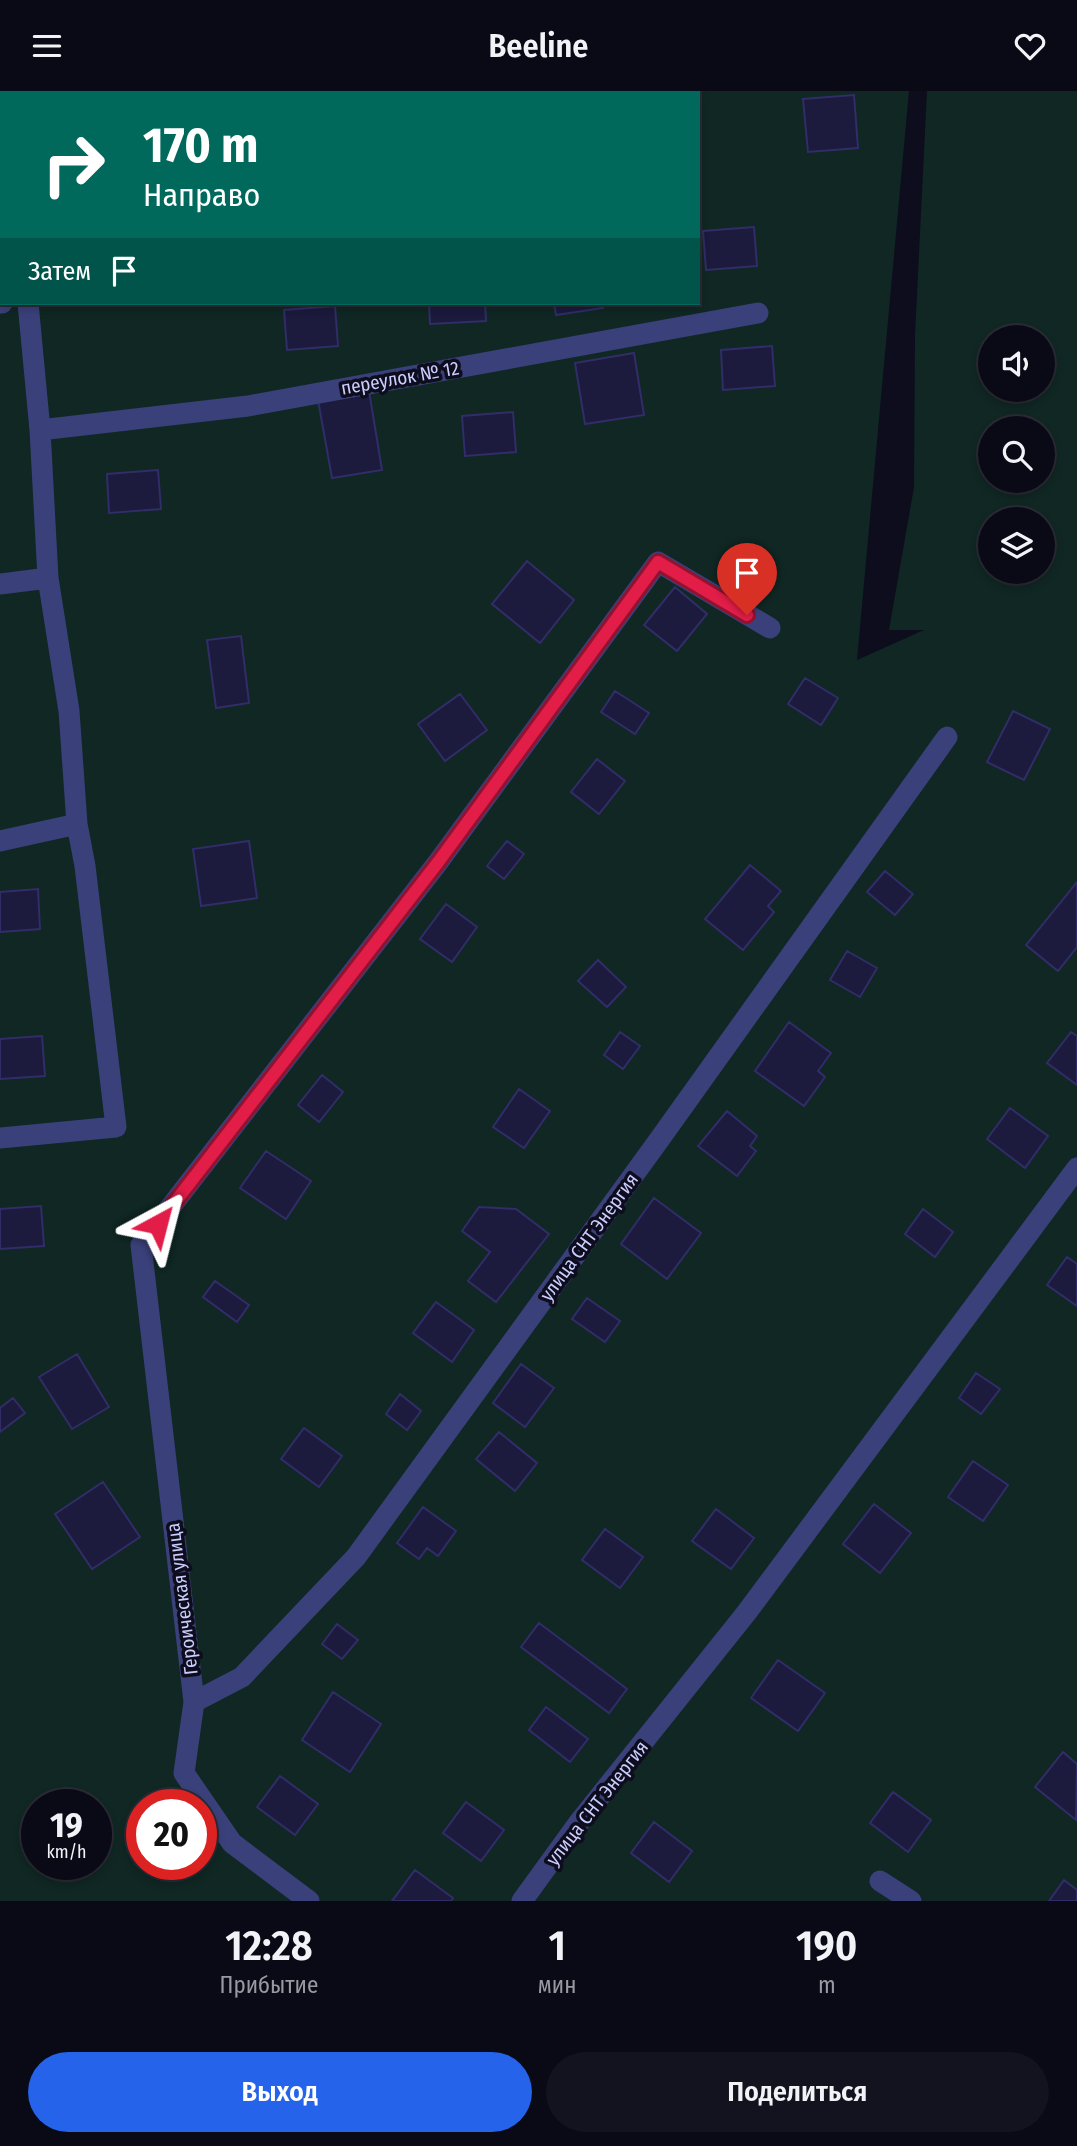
<!DOCTYPE html>
<html lang="ru">
<meta charset="utf-8">
<style>
body{margin:0;font-family:"Fira Sans Condensed",sans-serif;background:#13131f;color:#f1f3f6;height:100vh;display:flex;flex-direction:column;font-size:26px;white-space:nowrap}
*{box-sizing:border-box;margin:0}
p{font-size:23px;color:#999aa1}
.icon{flex:none;width:38px;height:38px;fill:none;stroke:currentColor;stroke-width:2;stroke-linecap:round;stroke-linejoin:round}
.map{position:relative;height:1810px;overflow:hidden}
.sheet{display:flex;flex-direction:column;background:#0a0a16;flex:1}
.sheet>*{flex:none}
.top-card{position:absolute;left:0px;top:0px;width:700px;height:214px;box-shadow:0 4px 10px #0003,0 0 0 2px #2a2b35;background:#00695c;color:#fff;overflow:hidden}
.tools{position:absolute;left:978px;top:234px;display:grid;gap:14px}
.tools a{display:grid;place-items:center;width:77px;height:77px;border-radius:50%;background:#0a0a16;box-shadow:0 4px 10px #0003,0 0 0 2px #2a2b35;font-size:35px}
.speed{position:absolute;left:21px;top:1698px;display:flex;gap:14px;font-size:35px;font-weight:700;text-align:center}
.speed>*{display:grid;place-content:center;width:91px;height:91px;border-radius:50%;background:#0a0a16;box-shadow:0 4px 10px #0003,0 0 0 2px #2a2b35;line-height:1}
.speed small{font-size:18px;font-weight:400}
.speed .limit{border:10px solid #d22;background:#fff;color:#111}
.pin{position:absolute;display:grid;place-items:center;width:60px;height:60px;color:#fff;margin:-72px -30px;border-radius:50% 50% 50% 0;rotate:-45deg;box-shadow:0 0 7px #0007}
.pin .icon{rotate:45deg}
.me{position:absolute;width:77px;margin:-38px;rotate:38deg;stroke-linejoin:round;filter:drop-shadow(0 0 5px #0008)}
.turn{display:flex;align-items:center;gap:24px;height:147px;padding:0 28px;font-size:32px}
.turn .icon{width:91px;height:91px;stroke-width:2.5}
.turn b{display:block;font-size:49px;line-height:60px}
.then{display:flex;align-items:center;height:66px;padding:0 28px;background:#0003;gap:14px;font-size:26px}
.eta{display:flex;justify-content:space-evenly;align-items:center;height:119px;text-align:center}
.eta b{font-size:42px;font-weight:600;line-height:49px}
.primary-button{display:flex;gap:14px;margin-top:auto;padding:14px 28px}
.primary-button a{flex:1;height:80px;border-radius:42px;background:#2563eb;color:#fff;font-size:28px;font-weight:600;line-height:80px;text-align:center}
.primary-button a+a{background:#13131f;color:#f1f3f6}
header{display:flex;justify-content:space-between;align-items:center;height:91px;padding:0 28px;background:#0a0a16;font-size:32px;font-weight:600}
.map>svg:first-child{display:block}
.green{fill:#102723;fill-rule:evenodd}
.building{fill:#1c1a3d;stroke:#302d68;stroke-width:2}
.lines{fill:none;stroke-linecap:round;stroke-linejoin:round}
.minor{stroke:#3a407a;stroke-width:21}
.route-casing{stroke:#92132f;stroke-width:18}
.route{stroke:#e11d48;stroke-width:12}
.labels{text-anchor:middle;dominant-baseline:central;stroke-width:7;stroke-linejoin:round;paint-order:stroke}
.street-label{font-size:19px;fill:#cbcdfd;stroke:#0d0d1d}
</style>
<header><svg class="icon" aria-label="menu" viewBox="0 0 24 24"><path d="M4 6h16M4 12h16M4 18h16"/></svg>Beeline<svg class="icon" aria-label="heart" viewBox="0 0 24 24"><path d="M12 20l-8-8c-3-5 5-10 8-4 3-6 11-1 8 4z"/></svg></header>
<div class="map">
<svg width="1077" height="1810" viewBox="0 0 1077 1810">
<rect width="100%" height="100%" fill="#0d0d1d"/>
<path class="green" d="M 0,0 L 909,0 L 857,569 L 924,539 L 889,539 L 914,396 L 915,244 L 927,0 L 1077,0 L 1077,1810 L 0,1810 ZM 2,2 L 698,2 L 698,212 L 2,212 ZM 990,247 L 1043,247 L 1043,299 L 990,299 ZM 990,338 L 1043,338 L 1043,390 L 990,390 ZM 990,429 L 1043,429 L 1043,481 L 990,481 ZM 37,1713 L 96,1713 L 96,1773 L 37,1773 ZM 142,1713 L 201,1713 L 201,1773 L 142,1773 Z"/>
<path class="building" d="M 123,0 L 175,0 L 175,2 L 123,2 Z
M 854,4 L 858,57 L 808,61 L 803,8 Z
M 754,136 L 757,175 L 706,179 L 703,140 Z
M 429,212 L 485,212 L 486,230 L 430,233 Z
M 554,212 L 602,212 L 603,217 L 556,224 Z
M 335,215 L 338,255 L 287,259 L 284,219 Z
M 772,255 L 775,295 L 723,299 L 721,259 Z
M 634,262 L 644,324 L 585,333 L 575,272 Z
M 369,300 L 382,379 L 332,387 L 318,309 Z
M 513,321 L 516,361 L 465,365 L 462,325 Z
M 158,379 L 161,418 L 109,422 L 107,383 Z
M 527,470 L 574,509 L 540,552 L 492,513 Z
M 675,496 L 707,523 L 677,560 L 644,534 Z
M 241,545 L 249,612 L 216,617 L 207,549 Z
M 805,587 L 838,607 L 821,634 L 788,613 Z
M 615,600 L 649,622 L 635,643 L 601,621 Z
M 460,603 L 487,639 L 445,670 L 418,633 Z
M 1013,620 L 1050,638 L 1024,689 L 987,671 Z
M 597,668 L 625,690 L 599,723 L 571,701 Z
M 249,750 L 257,807 L 201,815 L 193,758 Z
M 507,750 L 524,763 L 504,788 L 487,775 Z
M 750,774 L 781,800 L 768,815 L 774,821 L 743,859 L 705,828 Z
M 885,780 L 913,803 L 895,824 L 867,801 Z
M 1077,791 L 1077,856 L 1058,880 L 1026,854 Z
M 38,798 L 40,838 L 0,841 L 0,801 Z
M 446,813 L 477,836 L 452,871 L 420,848 Z
M 847,860 L 877,877 L 860,906 L 830,889 Z
M 598,869 L 626,896 L 607,916 L 578,890 Z
M 789,931 L 831,962 L 818,980 L 825,986 L 804,1015 L 755,980 Z
M 620,941 L 640,955 L 623,978 L 604,964 Z
M 1071,941 L 1077,945 L 1077,994 L 1047,972 Z
M 42,945 L 45,985 L 0,988 L 0,948 Z
M 322,984 L 343,1001 L 319,1031 L 298,1014 Z
M 519,998 L 550,1020 L 524,1057 L 493,1036 Z
M 1010,1017 L 1048,1045 L 1025,1077 L 987,1048 Z
M 727,1020 L 757,1045 L 750,1055 L 756,1060 L 737,1085 L 698,1055 Z
M 266,1060 L 311,1090 L 286,1128 L 240,1097 Z
M 654,1107 L 701,1142 L 667,1188 L 621,1153 Z
M 41,1115 L 44,1155 L 0,1158 L 0,1118 Z
M 479,1116 L 516,1118 L 549,1143 L 496,1211 L 468,1190 L 490,1161 L 462,1140 Z
M 923,1118 L 953,1141 L 935,1166 L 905,1143 Z
M 1067,1166 L 1077,1173 L 1077,1215 L 1047,1194 Z
M 215,1190 L 249,1214 L 237,1231 L 203,1206 Z
M 587,1207 L 620,1230 L 605,1251 L 572,1228 Z
M 436,1211 L 474,1239 L 452,1271 L 413,1242 Z
M 77,1263 L 109,1316 L 72,1338 L 39,1286 Z
M 521,1273 L 554,1297 L 525,1336 L 493,1312 Z
M 976,1282 L 1000,1298 L 981,1323 L 959,1307 Z
M 400,1303 L 421,1320 L 407,1339 L 386,1323 Z
M 13,1307 L 25,1322 L 0,1341 L 0,1317 Z
M 304,1337 L 342,1365 L 319,1396 L 281,1368 Z
M 499,1341 L 537,1372 L 515,1400 L 476,1368 Z
M 973,1370 L 1008,1394 L 983,1430 L 948,1406 Z
M 103,1391 L 140,1446 L 92,1478 L 55,1423 Z
M 874,1413 L 911,1442 L 880,1482 L 843,1453 Z
M 423,1416 L 456,1440 L 438,1465 L 427,1457 L 419,1468 L 397,1452 Z
M 716,1418 L 754,1447 L 731,1478 L 692,1450 Z
M 605,1438 L 643,1466 L 620,1497 L 582,1469 Z
M 539,1532 L 627,1598 L 609,1622 L 521,1556 Z
M 337,1533 L 358,1549 L 342,1568 L 322,1553 Z
M 778,1569 L 825,1602 L 798,1640 L 751,1607 Z
M 333,1601 L 381,1633 L 350,1681 L 302,1649 Z
M 546,1616 L 588,1648 L 570,1671 L 529,1639 Z
M 1063,1661 L 1077,1673 L 1076,1729 L 1035,1696 Z
M 280,1685 L 318,1713 L 295,1744 L 257,1716 Z
M 893,1701 L 931,1729 L 908,1761 L 870,1732 Z
M 466,1711 L 504,1739 L 481,1770 L 443,1742 Z
M 654,1731 L 692,1760 L 669,1791 L 631,1762 Z
M 415,1779 L 453,1807 L 451,1810 L 392,1810 Z
M 1064,1789 L 1077,1799 L 1077,1810 L 1049,1810 Z"/>
<g class="lines">
<path class="minor" d="M 572,2 L 586,0
M 0,33 L 2,48
M 0,212 L 2,212
M 40,339 L 248,315 L 758,222
M 0,493 L 48,487
M 0,750 L 77,733
M 0,1047 L 116,1036 L 85,775 L 77,733 L 69,620 L 48,487 L 40,339 L 28,212
M 194,1611 L 242,1586 L 356,1466 L 659,1049 L 947,646
M 880,1790 L 911,1810
M 309,1810 L 232,1752 L 184,1682 L 194,1611 L 141,1154 L 439,770 L 658,471 L 770,537
M 522,1810 L 580,1730 L 747,1521 L 1077,1077"/>
</g>
<g class="lines">
<g class="route-casing">
<path id="route" d="M 158,1133 L 439,770 L 658,471 L 747,524"/>
</g>
<use href="#route" class="route"/>
</g>
<g class="labels">
<g class="street-label">
<text transform="translate(400 287) rotate(-10)">переулок № 12</text>
<text transform="translate(589 1146) rotate(-54)">улица СНТ Энергия</text>
<text transform="translate(182 1508) rotate(-97)">Героическая улица</text>
<text transform="translate(597 1712) rotate(-52)">улица СНТ Энергия</text>
</g>
</g>
</svg>
<div class="tools">
<a><svg class="icon" aria-label="sound" viewBox="0 0 24 24"><path d="M4 9h4l5-4v14l-5-4H4zM17 9q2 3 0 6"/></svg></a>
<a><svg class="icon" aria-label="search" viewBox="0 0 24 24"><circle cx="10" cy="10" r="6"/><path d="M15 15l6 6"/></svg></a>
<a><svg class="icon" aria-label="layers" viewBox="0 0 24 24"><path d="M12 4l9 5-9 5-9-5zM3 14l9 5 9-5"/></svg></a>
</div>
<div class="speed"><div>19<small>km/h</small></div><div class="limit">20</div></div>
<div class="pin" style="left:747px;top:524px;background:#d93025"><svg class="icon" aria-label="arrive" viewBox="0 0 24 24"><path d="M6 21V4h12l-3 4 3 4H6"/></svg></div>
<svg class="me" style="left:158px;top:1133px" viewBox="-20 -20 40 40"><path d="M0-17L14 15 0 8-14 15z" fill="#e11d48" stroke="#fff" stroke-width="4"/></svg>
<div class="top-card">
<div class="turn"><svg class="icon" aria-label="right" viewBox="0 0 24 24"><path d="M7 20v-9h11M14 6l5 5-5 5"/></svg><div><b>170 m</b>Направо</div></div>
<div class="then">Затем<svg class="icon" aria-label="arrive" viewBox="0 0 24 24"><path d="M6 21V4h12l-3 4 3 4H6"/></svg></div>
</div>
</div>
<section class="sheet">
<div class="eta">
<div><b>12:28</b><p>Прибытие</p></div>
<div><b>1</b><p>мин</p></div>
<div><b>190</b><p>m</p></div>
</div>
<div class="primary-button"><a>Выход</a><a>Поделиться</a></div>
</section>
